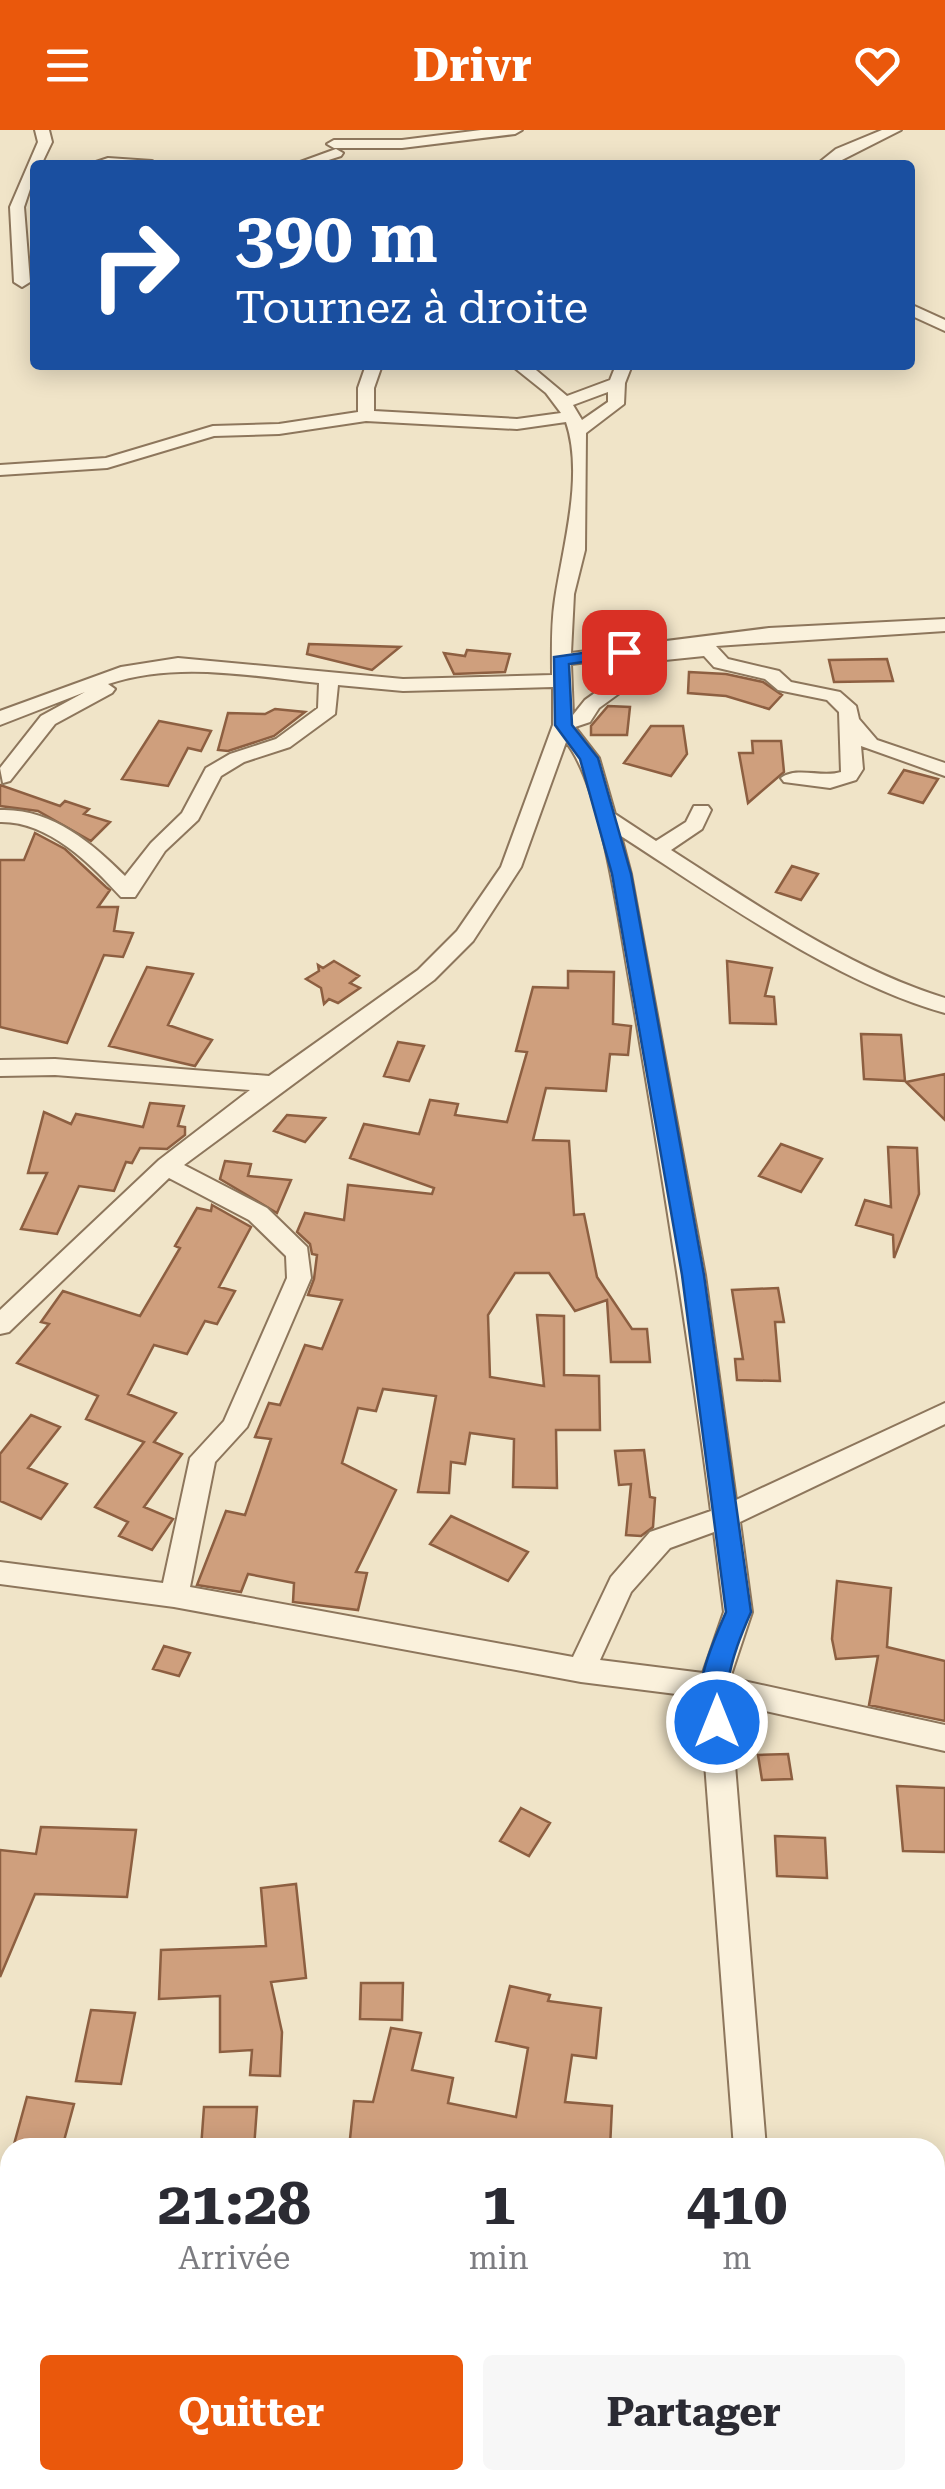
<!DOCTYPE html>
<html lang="fr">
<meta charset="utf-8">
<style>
body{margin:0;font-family:"Roboto Serif",serif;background:#f7f7f7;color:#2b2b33;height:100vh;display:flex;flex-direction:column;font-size:38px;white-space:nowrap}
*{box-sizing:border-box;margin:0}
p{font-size:32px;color:#7c7c81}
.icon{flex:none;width:55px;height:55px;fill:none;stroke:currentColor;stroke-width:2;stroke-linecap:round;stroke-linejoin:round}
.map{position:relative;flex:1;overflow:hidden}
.sheet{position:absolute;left:0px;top:2008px;width:945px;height:352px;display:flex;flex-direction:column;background:#fff;border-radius:30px 30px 0 0;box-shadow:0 5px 25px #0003}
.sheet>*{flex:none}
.top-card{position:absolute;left:30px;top:30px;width:885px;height:210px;border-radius:10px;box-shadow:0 5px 25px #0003;background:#1a4fa0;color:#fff;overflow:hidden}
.pin{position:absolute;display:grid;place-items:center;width:85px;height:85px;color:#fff;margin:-42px;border-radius:20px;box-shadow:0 5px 15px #0006}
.me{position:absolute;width:110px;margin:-55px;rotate:0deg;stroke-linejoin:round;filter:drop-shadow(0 0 8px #0008)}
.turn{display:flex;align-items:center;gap:35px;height:210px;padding:0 40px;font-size:45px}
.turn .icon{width:130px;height:130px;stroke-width:2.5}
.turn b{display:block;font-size:70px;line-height:85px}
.eta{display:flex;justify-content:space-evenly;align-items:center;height:170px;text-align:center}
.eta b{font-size:60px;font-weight:700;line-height:70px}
.cta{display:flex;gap:20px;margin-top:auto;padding:20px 40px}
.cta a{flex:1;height:115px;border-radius:10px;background:#ea580c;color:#fff;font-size:40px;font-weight:700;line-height:115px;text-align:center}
.cta a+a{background:#f7f7f7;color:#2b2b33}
header{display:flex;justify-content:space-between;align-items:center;height:130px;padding:0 40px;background:#ea580c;color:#fff;font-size:45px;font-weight:700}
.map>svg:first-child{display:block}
.building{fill:#cf9f7d;stroke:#8d5f41;stroke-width:2.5}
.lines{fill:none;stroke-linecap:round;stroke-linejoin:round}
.street-casing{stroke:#8d765c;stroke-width:4}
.street{fill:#faf1dc;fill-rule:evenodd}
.route{fill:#1a73e8;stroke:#114b97;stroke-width:2.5}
</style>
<header><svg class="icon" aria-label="menu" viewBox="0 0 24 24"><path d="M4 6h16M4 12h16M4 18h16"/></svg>Drivr<svg class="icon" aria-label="heart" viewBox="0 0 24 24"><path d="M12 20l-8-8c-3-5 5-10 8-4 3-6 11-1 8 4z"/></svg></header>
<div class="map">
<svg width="945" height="2359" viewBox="0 0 945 2359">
<rect width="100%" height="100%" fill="#f0e4c8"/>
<path class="building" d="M 309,514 L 400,517 L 372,540 L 307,524 Z
M 467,520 L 510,524 L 505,542 L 454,544 L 444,523 L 465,526 Z
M 887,529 L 893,551 L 834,552 L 829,530 Z
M 689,542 L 726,544 L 763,552 L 782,565 L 769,579 L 726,566 L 688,563 Z
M 608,576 L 630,577 L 627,605 L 591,605 L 591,596 Z
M 275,579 L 305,582 L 274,606 L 228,621 L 218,620 L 228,583 L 265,584 Z
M 159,591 L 211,601 L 201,621 L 188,618 L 168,656 L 122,649 Z
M 651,596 L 683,596 L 687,624 L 671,646 L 624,633 Z
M 752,611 L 781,611 L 784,642 L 748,673 L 739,623 L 753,623 Z
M 904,640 L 938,649 L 923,673 L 889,663 Z
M 0,655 L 60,676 L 65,671 L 89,679 L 84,684 L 110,692 L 91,711 L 38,681 L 0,676 Z
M 35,703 L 65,719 L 106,757 L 110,760 L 98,777 L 118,777 L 114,801 L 133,803 L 123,827 L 104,825 L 67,913 L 0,897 L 0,730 L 24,730 Z
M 792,736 L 818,744 L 801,770 L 776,762 Z
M 334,831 L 359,846 L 350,853 L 360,858 L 338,873 L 329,869 L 324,874 L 321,858 L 306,849 L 319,841 L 318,835 L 323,838 Z
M 727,831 L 772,838 L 765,866 L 774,867 L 776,894 L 730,893 Z
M 147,837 L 193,844 L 168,895 L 212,910 L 195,936 L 109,916 Z
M 568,841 L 614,842 L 613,894 L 631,896 L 628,925 L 610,924 L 606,961 L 546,958 L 533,1010 L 569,1011 L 574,1085 L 584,1084 L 597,1147 L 632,1199 L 647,1199 L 650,1232 L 611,1232 L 607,1170 L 575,1181 L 549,1143 L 515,1143 L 488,1185 L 490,1247 L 544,1256 L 537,1185 L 564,1186 L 564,1245 L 599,1246 L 600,1300 L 556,1300 L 557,1358 L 513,1357 L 514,1309 L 470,1303 L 465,1334 L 451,1332 L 449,1363 L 418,1362 L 436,1266 L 383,1259 L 376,1281 L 358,1278 L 342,1333 L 396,1360 L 356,1442 L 367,1443 L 358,1480 L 293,1472 L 294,1453 L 248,1444 L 241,1462 L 197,1455 L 226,1381 L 245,1385 L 271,1309 L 255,1307 L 269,1273 L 280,1275 L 305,1215 L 322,1219 L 342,1170 L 308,1165 L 314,1149 L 317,1125 L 312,1124 L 310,1114 L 297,1102 L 305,1083 L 344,1090 L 348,1055 L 432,1064 L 434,1058 L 350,1028 L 364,994 L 419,1004 L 430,970 L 458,974 L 455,985 L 507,992 L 527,922 L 516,921 L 533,857 L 568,858 Z
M 861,904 L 901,905 L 905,951 L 864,949 Z
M 398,912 L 424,916 L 409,951 L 384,946 Z
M 945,944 L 945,990 L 906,952 Z
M 150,973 L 184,976 L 178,996 L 185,997 L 185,1005 L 167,1019 L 140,1018 L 132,1033 L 126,1032 L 114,1061 L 79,1056 L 57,1104 L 21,1099 L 47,1043 L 28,1043 L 44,982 L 71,994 L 76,984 L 143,997 Z
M 287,985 L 325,988 L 305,1012 L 274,1001 Z
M 781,1014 L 822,1029 L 801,1062 L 759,1046 Z
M 888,1017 L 917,1018 L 919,1064 L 894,1128 L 893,1105 L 856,1095 L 865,1070 L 891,1077 Z
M 225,1031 L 251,1034 L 248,1046 L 291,1050 L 277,1083 L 220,1049 Z
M 212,1075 L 251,1097 L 219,1157 L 235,1161 L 217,1194 L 205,1191 L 187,1224 L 154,1215 L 128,1264 L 176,1283 L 154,1312 L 182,1324 L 144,1377 L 173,1389 L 152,1420 L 119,1406 L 128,1392 L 95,1377 L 144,1312 L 86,1289 L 98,1266 L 17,1233 L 49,1194 L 41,1192 L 63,1161 L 140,1186 L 180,1118 L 175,1116 L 197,1078 L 211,1081 Z
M 778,1158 L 784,1192 L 775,1192 L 780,1251 L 737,1250 L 735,1229 L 743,1229 L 732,1160 Z
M 31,1285 L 60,1297 L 28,1338 L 67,1354 L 41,1389 L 0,1371 L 0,1324 Z
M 644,1320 L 650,1367 L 655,1368 L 653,1397 L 641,1406 L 626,1405 L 631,1354 L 619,1355 L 615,1321 Z
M 451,1386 L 528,1422 L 508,1451 L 430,1414 Z
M 837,1451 L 891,1458 L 887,1517 L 945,1531 L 945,1591 L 869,1575 L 878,1526 L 836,1529 L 832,1509 Z
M 164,1516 L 190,1523 L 179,1546 L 153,1539 Z
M 788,1624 L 792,1649 L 762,1650 L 758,1625 Z
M 897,1656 L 945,1658 L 945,1722 L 903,1721 Z
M 521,1678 L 550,1693 L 529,1726 L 500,1711 Z
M 41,1697 L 136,1700 L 127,1767 L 35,1764 L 0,1847 L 0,1720 L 36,1724 Z
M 775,1706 L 825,1708 L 827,1748 L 777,1746 Z
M 296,1754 L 306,1848 L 271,1852 L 282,1902 L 280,1946 L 250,1945 L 252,1920 L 220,1922 L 220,1866 L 159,1869 L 161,1820 L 266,1816 L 261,1758 Z
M 361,1853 L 403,1853 L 402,1890 L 360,1889 Z
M 510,1856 L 550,1865 L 548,1871 L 601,1878 L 596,1928 L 572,1925 L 565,1972 L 612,1976 L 610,2018 L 349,2018 L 354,1971 L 373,1972 L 391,1898 L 421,1903 L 412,1940 L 453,1948 L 448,1973 L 516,1987 L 528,1918 L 496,1911 Z
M 91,1880 L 135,1883 L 121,1954 L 76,1951 Z
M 27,1967 L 74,1974 L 62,2018 L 13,2018 Z
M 204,1977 L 257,1977 L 254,2018 L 201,2018 Z"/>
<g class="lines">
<g class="street-casing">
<path id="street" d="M 35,0 L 49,0 L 52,12 L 41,35 L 35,35 L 35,58 L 30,59 L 24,77 L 30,152 L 22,157 L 14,152 L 10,77 L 38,12 Z
M 481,0 L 522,0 L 515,4 L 402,18 L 334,18 L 327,14 L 334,10 L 402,10 Z
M 882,0 L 901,0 L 832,35 L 816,35 L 836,19 Z
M 336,19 L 343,23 L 341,26 L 313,35 L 292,35 Z
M 108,28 L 152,31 L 159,35 L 87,35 Z
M 910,174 L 945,190 L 945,201 L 910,185 Z
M 366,235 L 382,235 L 374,258 L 374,281 L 517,289 L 561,283 L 546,263 L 511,235 L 530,235 L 567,266 L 610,250 L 616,235 L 632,235 L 625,253 L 624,274 L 586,303 L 585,420 L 574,464 L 571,523 L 769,498 L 945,489 L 945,501 L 716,516 L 728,529 L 779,541 L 791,552 L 840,562 L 856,576 L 859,589 L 877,610 L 945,633 L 945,646 L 861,616 L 863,639 L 856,650 L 830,658 L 784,652 L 781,648 C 796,636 822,648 841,642 L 839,582 L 827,570 L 778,560 L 765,549 L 714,537 L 704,526 L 665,530 L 599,578 L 590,592 L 575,597 L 599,628 L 615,684 L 656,711 L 686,692 L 694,676 L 708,676 L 711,680 L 702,699 L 671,720 C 755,774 850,839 945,868 L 945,883 C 836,853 717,768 621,706 L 631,744 L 705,1145 L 736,1370 L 945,1273 L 945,1294 L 740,1392 L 752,1482 L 730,1548 L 945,1595 L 945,1621 L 730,1573 L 766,2018 L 734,2018 L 700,1567 L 581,1552 L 174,1477 L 0,1454 L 0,1432 L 163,1453 L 190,1328 L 224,1291 L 287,1148 L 286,1126 L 249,1090 L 169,1048 L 9,1202 L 0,1204 L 0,1180 L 159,1030 L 250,960 L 55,945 L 0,946 L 0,930 L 55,929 L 269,946 L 418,840 L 457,801 L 501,737 L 553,595 L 553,557 L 403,561 L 338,555 L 335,584 L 290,617 L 244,632 L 221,646 L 198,690 L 165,721 L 135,767 L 121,767 C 90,733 48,691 0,692 L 0,680 C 51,678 91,712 125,746 L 151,713 L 182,683 L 206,638 L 230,624 L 276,609 L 318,578 L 319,553 C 249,546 177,531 108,554 L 115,559 L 112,563 L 55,594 L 10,651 L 3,653 L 0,638 L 41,586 L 85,562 L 0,595 L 0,581 L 121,537 L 178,528 L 403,549 L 552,545 C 552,520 551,495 555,469 C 563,416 584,345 566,292 L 517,299 L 366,291 L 279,304 L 214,306 L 107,338 L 0,345 L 0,335 L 106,328 L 213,296 L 279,294 L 358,282 L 358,258 ZM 608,262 L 608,272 L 582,290 L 573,275 ZM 648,525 L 585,570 L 573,585 L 571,534 ZM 566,612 C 602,657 619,794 630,854 C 660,1029 688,1204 711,1381 L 650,1402 L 611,1447 L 573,1527 L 190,1457 L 215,1332 L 247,1297 L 311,1148 L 307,1117 L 267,1078 L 184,1035 L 434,850 L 473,811 L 521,737 ZM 714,1402 L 724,1482 L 703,1543 L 600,1530 L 631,1462 L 670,1418 Z
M 756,2350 L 792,2350 L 793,2359 L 757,2359 Z"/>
</g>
<use href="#street" class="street"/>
</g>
<path class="route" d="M 624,517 L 633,522 L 630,525 L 569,534 L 572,595 L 598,628 L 631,744 L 704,1145 L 751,1482 C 741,1505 732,1527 728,1552 C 725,1568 733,1585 726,1600 L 717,1604 L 707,1600 C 689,1562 711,1517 726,1482 L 682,1145 L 612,744 L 580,629 L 555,595 L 554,527 Z"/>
</svg>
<div class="pin" style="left:624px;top:522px;background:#d93025"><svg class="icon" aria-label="arrive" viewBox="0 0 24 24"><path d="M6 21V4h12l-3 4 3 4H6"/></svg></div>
<svg class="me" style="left:717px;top:1592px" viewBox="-20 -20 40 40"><circle r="17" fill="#1a73e8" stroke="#fff" stroke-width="3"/><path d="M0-11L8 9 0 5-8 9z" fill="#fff"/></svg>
<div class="top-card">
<div class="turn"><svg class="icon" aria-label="right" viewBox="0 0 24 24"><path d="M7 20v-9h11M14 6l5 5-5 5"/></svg><div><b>390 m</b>Tournez à droite</div></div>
</div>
<section class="sheet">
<div class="eta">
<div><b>21:28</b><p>Arrivée</p></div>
<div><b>1</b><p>min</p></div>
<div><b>410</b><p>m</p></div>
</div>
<div class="cta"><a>Quitter</a><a>Partager</a></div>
</section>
</div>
